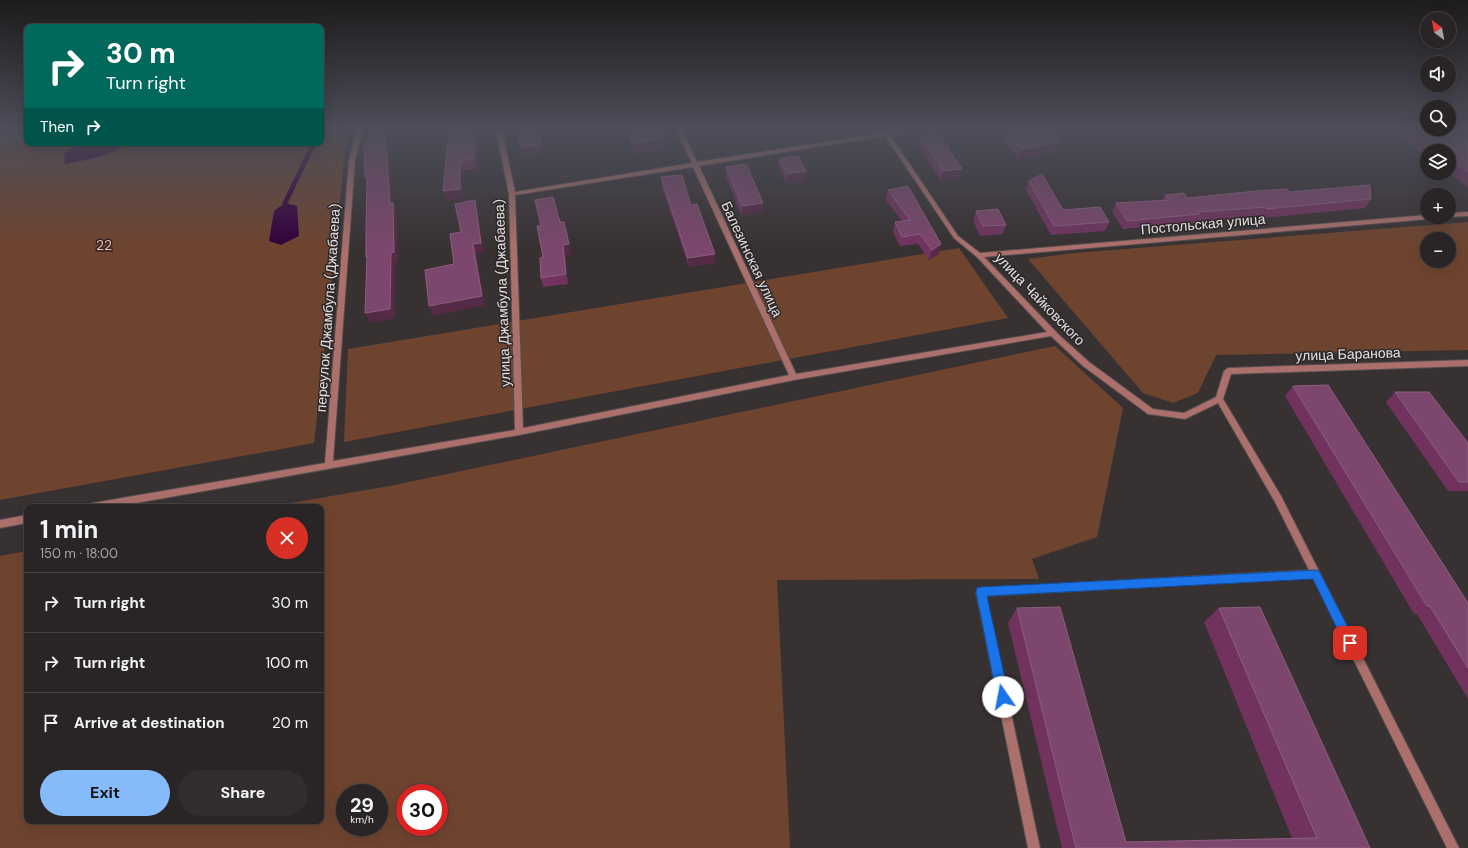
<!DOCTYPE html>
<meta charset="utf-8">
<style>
body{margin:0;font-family:"DM Sans",sans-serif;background:#312d2e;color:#f1f3f6;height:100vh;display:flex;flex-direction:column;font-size:15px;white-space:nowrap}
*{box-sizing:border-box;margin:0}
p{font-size:13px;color:#a5a5a7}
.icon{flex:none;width:22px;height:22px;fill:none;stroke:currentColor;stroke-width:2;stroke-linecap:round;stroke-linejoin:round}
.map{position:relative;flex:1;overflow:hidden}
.side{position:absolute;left:24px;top:504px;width:300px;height:320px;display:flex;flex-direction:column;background:#292526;border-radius:8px;box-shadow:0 4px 16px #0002,0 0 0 1px #454243}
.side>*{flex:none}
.guide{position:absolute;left:24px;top:24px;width:300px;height:122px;border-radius:8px;box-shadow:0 4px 16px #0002,0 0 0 1px #454243;background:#00695c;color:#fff;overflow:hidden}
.needle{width:26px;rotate:328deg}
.buttons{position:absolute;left:1420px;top:12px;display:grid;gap:8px}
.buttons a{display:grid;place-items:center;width:36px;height:36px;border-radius:50%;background:#292526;box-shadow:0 4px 16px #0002,0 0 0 1px #454243;font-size:20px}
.speed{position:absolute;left:336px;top:784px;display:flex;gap:8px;font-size:20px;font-weight:700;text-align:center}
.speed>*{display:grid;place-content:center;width:52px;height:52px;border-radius:50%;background:#292526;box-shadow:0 4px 16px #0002,0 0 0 1px #454243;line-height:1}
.speed small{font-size:10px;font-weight:400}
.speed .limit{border:6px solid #d22;background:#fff;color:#111}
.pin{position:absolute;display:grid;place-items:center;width:34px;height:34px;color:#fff;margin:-17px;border-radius:8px;box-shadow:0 2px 6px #0006}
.me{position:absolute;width:44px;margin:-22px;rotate:348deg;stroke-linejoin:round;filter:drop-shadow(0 0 3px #0008)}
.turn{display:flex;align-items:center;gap:14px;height:84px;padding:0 16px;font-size:18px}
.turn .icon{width:52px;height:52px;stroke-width:2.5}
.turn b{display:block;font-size:28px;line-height:34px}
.then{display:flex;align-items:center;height:38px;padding:0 16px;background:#0003;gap:8px;font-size:15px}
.round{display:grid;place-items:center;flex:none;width:42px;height:42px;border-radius:21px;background:#312d2e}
.overview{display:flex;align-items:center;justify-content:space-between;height:68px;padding:0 16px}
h1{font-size:24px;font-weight:700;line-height:30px}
.primary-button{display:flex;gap:8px;margin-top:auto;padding:8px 16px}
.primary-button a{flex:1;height:46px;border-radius:24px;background:#86bbfb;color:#111;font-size:16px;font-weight:700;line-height:46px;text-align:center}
.primary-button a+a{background:#312d2e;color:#f1f3f6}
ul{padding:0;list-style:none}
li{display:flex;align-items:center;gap:12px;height:60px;padding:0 16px;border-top:1px solid #454243}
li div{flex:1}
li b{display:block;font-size:15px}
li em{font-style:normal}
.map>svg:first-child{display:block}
.green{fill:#6f442f;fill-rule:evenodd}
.water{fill:#32003c}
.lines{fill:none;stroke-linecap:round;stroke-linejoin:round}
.stream{stroke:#32003c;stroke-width:5}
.minor-casing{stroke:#534d4e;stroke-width:2}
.minor{fill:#ab706b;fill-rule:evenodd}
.wall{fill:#71335e}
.shaded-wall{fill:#542a46}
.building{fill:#7d466c;stroke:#8d5e7e}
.route{fill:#1a73e8;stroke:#114b97}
.labels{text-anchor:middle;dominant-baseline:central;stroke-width:3;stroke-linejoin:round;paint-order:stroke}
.street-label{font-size:14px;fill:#e4e0e1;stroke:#2d2728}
.park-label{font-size:14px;fill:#fbbc9e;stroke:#2d2728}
</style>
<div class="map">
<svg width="1468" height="848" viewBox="0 0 1468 848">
<rect width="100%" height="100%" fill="#373132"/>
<path class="green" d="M 0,130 L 27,130 L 27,143 L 321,143 L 321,130 L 347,130 L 331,288 L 314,443 L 0,500 Z
M 1468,222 L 1468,350 L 1216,355 L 1198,393 L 1173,403 L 1143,393 L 1028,259 L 1074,253 ZM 1427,239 L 1449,239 L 1449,261 L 1427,261 Z
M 959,248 L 1008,318 L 344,442 L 348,349 Z
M 1055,346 L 1123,408 L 1097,537 L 1032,559 L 1039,579 L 777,580 L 790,848 L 0,848 L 0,556 L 27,551 L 27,821 L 321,821 L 321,507 L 267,507 L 395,485 ZM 345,793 L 379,793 L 379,827 L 345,827 ZM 405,793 L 439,793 L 439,827 L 405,827 Z"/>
<path class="water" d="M 76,143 L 130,143 C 111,156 86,160 65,164 L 64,154 Z
M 285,203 L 297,206 L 299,236 L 281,245 L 269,241 L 274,211 Z"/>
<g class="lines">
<path class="stream" d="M 285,203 L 314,143"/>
<g class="minor-casing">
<path id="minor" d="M 357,130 L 363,130 L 355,160 L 333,461 L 515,430 L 509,194 L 496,130 L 502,130 L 515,192 L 692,163 L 676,130 L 682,130 L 697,162 L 883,133 L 881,130 L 887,130 L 888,132 L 912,130 L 909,132 L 890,135 L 958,236 L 980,253 L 1427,215 L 1427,217 L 1432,217 L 1429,219 L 984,257 L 1059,335 L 1089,362 L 1153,409 L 1184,413 L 1216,397 L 1224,371 L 1228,368 L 1468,360 L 1468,366 L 1231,374 L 1223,399 L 1281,496 L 1459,848 L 1447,848 L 1313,578 L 986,596 L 1040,848 L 1028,848 L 976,592 L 978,589 L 981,588 L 1309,570 L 1275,502 L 1218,403 L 1185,419 L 1148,414 L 1083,366 L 1051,336 L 794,380 L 519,435 L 114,507 L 89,507 L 90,504 L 93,503 L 325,463 L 349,160 ZM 885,136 L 954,238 L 977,257 L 1047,332 L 796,374 L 699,166 ZM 693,167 L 789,375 L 523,428 L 515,195 Z
M 1468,212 L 1468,216 L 1449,217 L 1449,213 Z
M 27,515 L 27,523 L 0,528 L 0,520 Z"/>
</g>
<use href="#minor" class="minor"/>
</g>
<path class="wall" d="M 627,130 L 661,130 L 664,139 L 665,149 L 634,153 Z
M 996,130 L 1050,130 L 1058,152 L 1018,158 L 995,131 Z
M 1392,130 L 1468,130 L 1468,187 L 1449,173 L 1449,151 L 1427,151 L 1427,156 L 1409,143 L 1410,142 Z
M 920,135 L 959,178 L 941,180 L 918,145 Z
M 450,139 L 478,142 L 477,169 L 462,170 L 463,198 L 447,200 Z
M 779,159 L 806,181 L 787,183 L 779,168 Z
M 726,167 L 762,212 L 741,215 L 726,176 Z
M 661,177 L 691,205 L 715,254 L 715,263 L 689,267 L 662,187 Z
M 1029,181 L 1063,210 L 1109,222 L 1105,231 L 1051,235 L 1026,190 Z
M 888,190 L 939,254 L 929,260 L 918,244 L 900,246 L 893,232 L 895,222 L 902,221 L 886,200 Z
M 1290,192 L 1371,199 L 1365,208 L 1261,218 L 1260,216 L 1196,221 L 1195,223 L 1123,229 L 1112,212 L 1116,203 L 1163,200 L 1165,195 L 1187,198 Z
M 976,211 L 1006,225 L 1003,234 L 980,236 L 973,221 Z
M 560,222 L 571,254 L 565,255 L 568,284 L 543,287 L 541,278 L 543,257 Z
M 1293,386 L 1468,603 L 1468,699 L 1417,614 L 1414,614 L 1285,396 Z
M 1395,392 L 1468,443 L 1468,491 L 1448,491 L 1386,402 Z
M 1017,608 L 1126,842 L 1292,838 L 1204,622 L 1219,608 L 1370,848 L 1062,848 L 1008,623 Z"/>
<path class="shaded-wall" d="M 385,130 L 391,130 L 390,132 L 387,133 L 393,209 L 393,203 L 397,212 L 398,262 L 395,262 L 395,318 L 370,323 L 365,313 L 391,253 L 390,203 Z
M 475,130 L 478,142 L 477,169 L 474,159 Z
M 538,130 L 543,130 L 543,132 L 539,132 L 542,154 L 523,157 L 521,147 Z
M 664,139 L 665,149 L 634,153 L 633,143 Z
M 1061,142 L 1058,152 L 1018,158 L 1021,149 Z
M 460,161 L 462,170 L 463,198 L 447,200 L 443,191 Z
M 962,169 L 959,178 L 941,180 L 943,171 Z
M 806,171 L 806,181 L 787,183 L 787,174 Z
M 475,200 L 477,210 L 484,253 L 476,254 L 485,305 L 433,316 L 429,306 L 473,244 Z
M 763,203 L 762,212 L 741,215 L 742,206 Z
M 569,244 L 571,254 L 565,255 L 568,284 L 566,274 L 563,245 Z
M 941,244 L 939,254 L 929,260 L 932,250 Z
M 715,254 L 715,263 L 689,267 L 688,258 Z"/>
<path class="building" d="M 371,130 L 385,130 L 390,203 L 393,203 L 394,252 L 391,253 L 390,309 L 365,313 L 367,256 L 366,257 L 366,230 L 367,177 L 365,177 L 364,144 L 370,143 Z
M 448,130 L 475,130 L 475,133 L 474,159 L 460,161 L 460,189 L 443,191 L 448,139 L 450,139 Z
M 517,130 L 538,130 L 541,145 L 521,147 Z
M 629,130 L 661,130 L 664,139 L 633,143 Z
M 1005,130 L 1050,130 L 1061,142 L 1021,149 Z
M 1413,130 L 1449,130 L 1468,142 L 1468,172 L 1449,158 L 1449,151 L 1440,151 L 1416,133 L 1418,133 Z
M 1461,130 L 1468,130 L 1468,134 Z
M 938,132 L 962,169 L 943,171 L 920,135 Z
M 798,156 L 806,171 L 787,174 L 779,159 Z
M 746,164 L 763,203 L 742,206 L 726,167 Z
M 1042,174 L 1063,210 L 1100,207 L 1109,222 L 1054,226 L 1029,181 Z
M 682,175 L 691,205 L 697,204 L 715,254 L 688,258 L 661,177 Z
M 1370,185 L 1371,199 L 1266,209 L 1266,207 L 1198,212 L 1199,214 L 1127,221 L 1116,203 L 1169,200 L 1165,195 L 1184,193 L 1187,198 L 1256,191 L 1287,189 L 1290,192 Z
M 908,186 L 941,244 L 932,250 L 920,234 L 902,237 L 895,222 L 910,220 L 888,190 Z
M 553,197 L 560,222 L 564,222 L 569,244 L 563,245 L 566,274 L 541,278 L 540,258 L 543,257 L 537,226 L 541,226 L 535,200 Z
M 475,200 L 481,243 L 473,244 L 482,296 L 429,306 L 425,270 L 454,264 L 450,234 L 461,232 L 455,204 Z
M 998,209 L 1006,225 L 983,226 L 976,211 Z
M 1328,385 L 1468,603 L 1468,668 L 1430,606 L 1427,606 L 1293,386 Z
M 1395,392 L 1429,392 L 1468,443 L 1468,482 L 1459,482 Z
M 1060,607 L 1126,842 L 1317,838 L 1219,608 L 1260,607 L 1370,848 L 1076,848 L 1017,608 Z"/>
<linearGradient id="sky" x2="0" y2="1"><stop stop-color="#1e1b1c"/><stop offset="0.52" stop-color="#4d4e5a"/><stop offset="1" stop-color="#4d4e5a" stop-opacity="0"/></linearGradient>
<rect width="1468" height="248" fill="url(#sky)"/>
<path class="route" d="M 1316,570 L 1319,571 L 1354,639 L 1356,643 L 1354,647 L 1350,648 L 1346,647 L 1313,579 L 987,596 L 1009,697 L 1007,701 L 1003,703 L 999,701 L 997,697 L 976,592 L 977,588 L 981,587 Z"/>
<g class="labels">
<g class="street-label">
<text transform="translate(1203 224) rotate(-5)">Постольская улица</text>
<text transform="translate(752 259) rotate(65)">Балезинская улица</text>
<text transform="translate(502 293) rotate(-92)">улица Джамбула (Джабаева)</text>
<text transform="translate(1040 299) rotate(46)">улица Чайковского</text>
<text transform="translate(328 308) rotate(-86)">переулок Джамбула (Джабаева)</text>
<text transform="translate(1348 354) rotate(-2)">улица Баранова</text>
</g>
<g class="park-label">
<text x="104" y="245">22</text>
</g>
</g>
</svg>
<div class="buttons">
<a><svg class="needle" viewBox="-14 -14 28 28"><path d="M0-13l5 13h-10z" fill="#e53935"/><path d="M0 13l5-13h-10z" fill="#a5a5a7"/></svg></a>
<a><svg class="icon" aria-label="sound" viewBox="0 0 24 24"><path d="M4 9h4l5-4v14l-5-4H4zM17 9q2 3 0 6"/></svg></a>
<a><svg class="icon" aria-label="search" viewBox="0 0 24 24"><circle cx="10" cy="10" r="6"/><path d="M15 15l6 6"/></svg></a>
<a><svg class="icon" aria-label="layers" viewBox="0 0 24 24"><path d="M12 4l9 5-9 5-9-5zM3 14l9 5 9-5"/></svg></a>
<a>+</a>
<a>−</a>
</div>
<div class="speed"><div>29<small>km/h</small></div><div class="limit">30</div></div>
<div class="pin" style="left:1350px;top:643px;background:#d93025"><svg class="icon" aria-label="arrive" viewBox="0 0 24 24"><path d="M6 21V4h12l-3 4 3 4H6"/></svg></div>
<svg class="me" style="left:1003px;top:697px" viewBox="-20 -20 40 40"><circle r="19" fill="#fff"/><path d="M0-13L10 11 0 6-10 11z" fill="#1a73e8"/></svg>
<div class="guide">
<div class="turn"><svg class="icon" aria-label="right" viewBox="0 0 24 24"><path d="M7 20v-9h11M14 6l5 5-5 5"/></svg><div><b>30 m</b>Turn right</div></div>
<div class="then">Then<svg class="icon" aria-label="right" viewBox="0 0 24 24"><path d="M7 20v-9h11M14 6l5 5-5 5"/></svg></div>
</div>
<section class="side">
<div class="overview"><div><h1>1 min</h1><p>150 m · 18:00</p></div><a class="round" style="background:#d93025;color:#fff"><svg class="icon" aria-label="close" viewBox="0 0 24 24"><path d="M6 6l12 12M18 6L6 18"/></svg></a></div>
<ul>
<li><svg class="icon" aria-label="right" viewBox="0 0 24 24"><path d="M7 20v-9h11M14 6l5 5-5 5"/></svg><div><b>Turn right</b></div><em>30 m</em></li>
<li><svg class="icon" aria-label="right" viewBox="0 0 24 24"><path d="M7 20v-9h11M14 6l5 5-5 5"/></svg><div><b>Turn right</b></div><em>100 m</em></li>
<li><svg class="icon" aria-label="arrive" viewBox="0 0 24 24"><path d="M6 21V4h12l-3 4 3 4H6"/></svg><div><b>Arrive at destination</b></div><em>20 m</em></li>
</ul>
<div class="primary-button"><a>Exit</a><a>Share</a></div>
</section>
</div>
